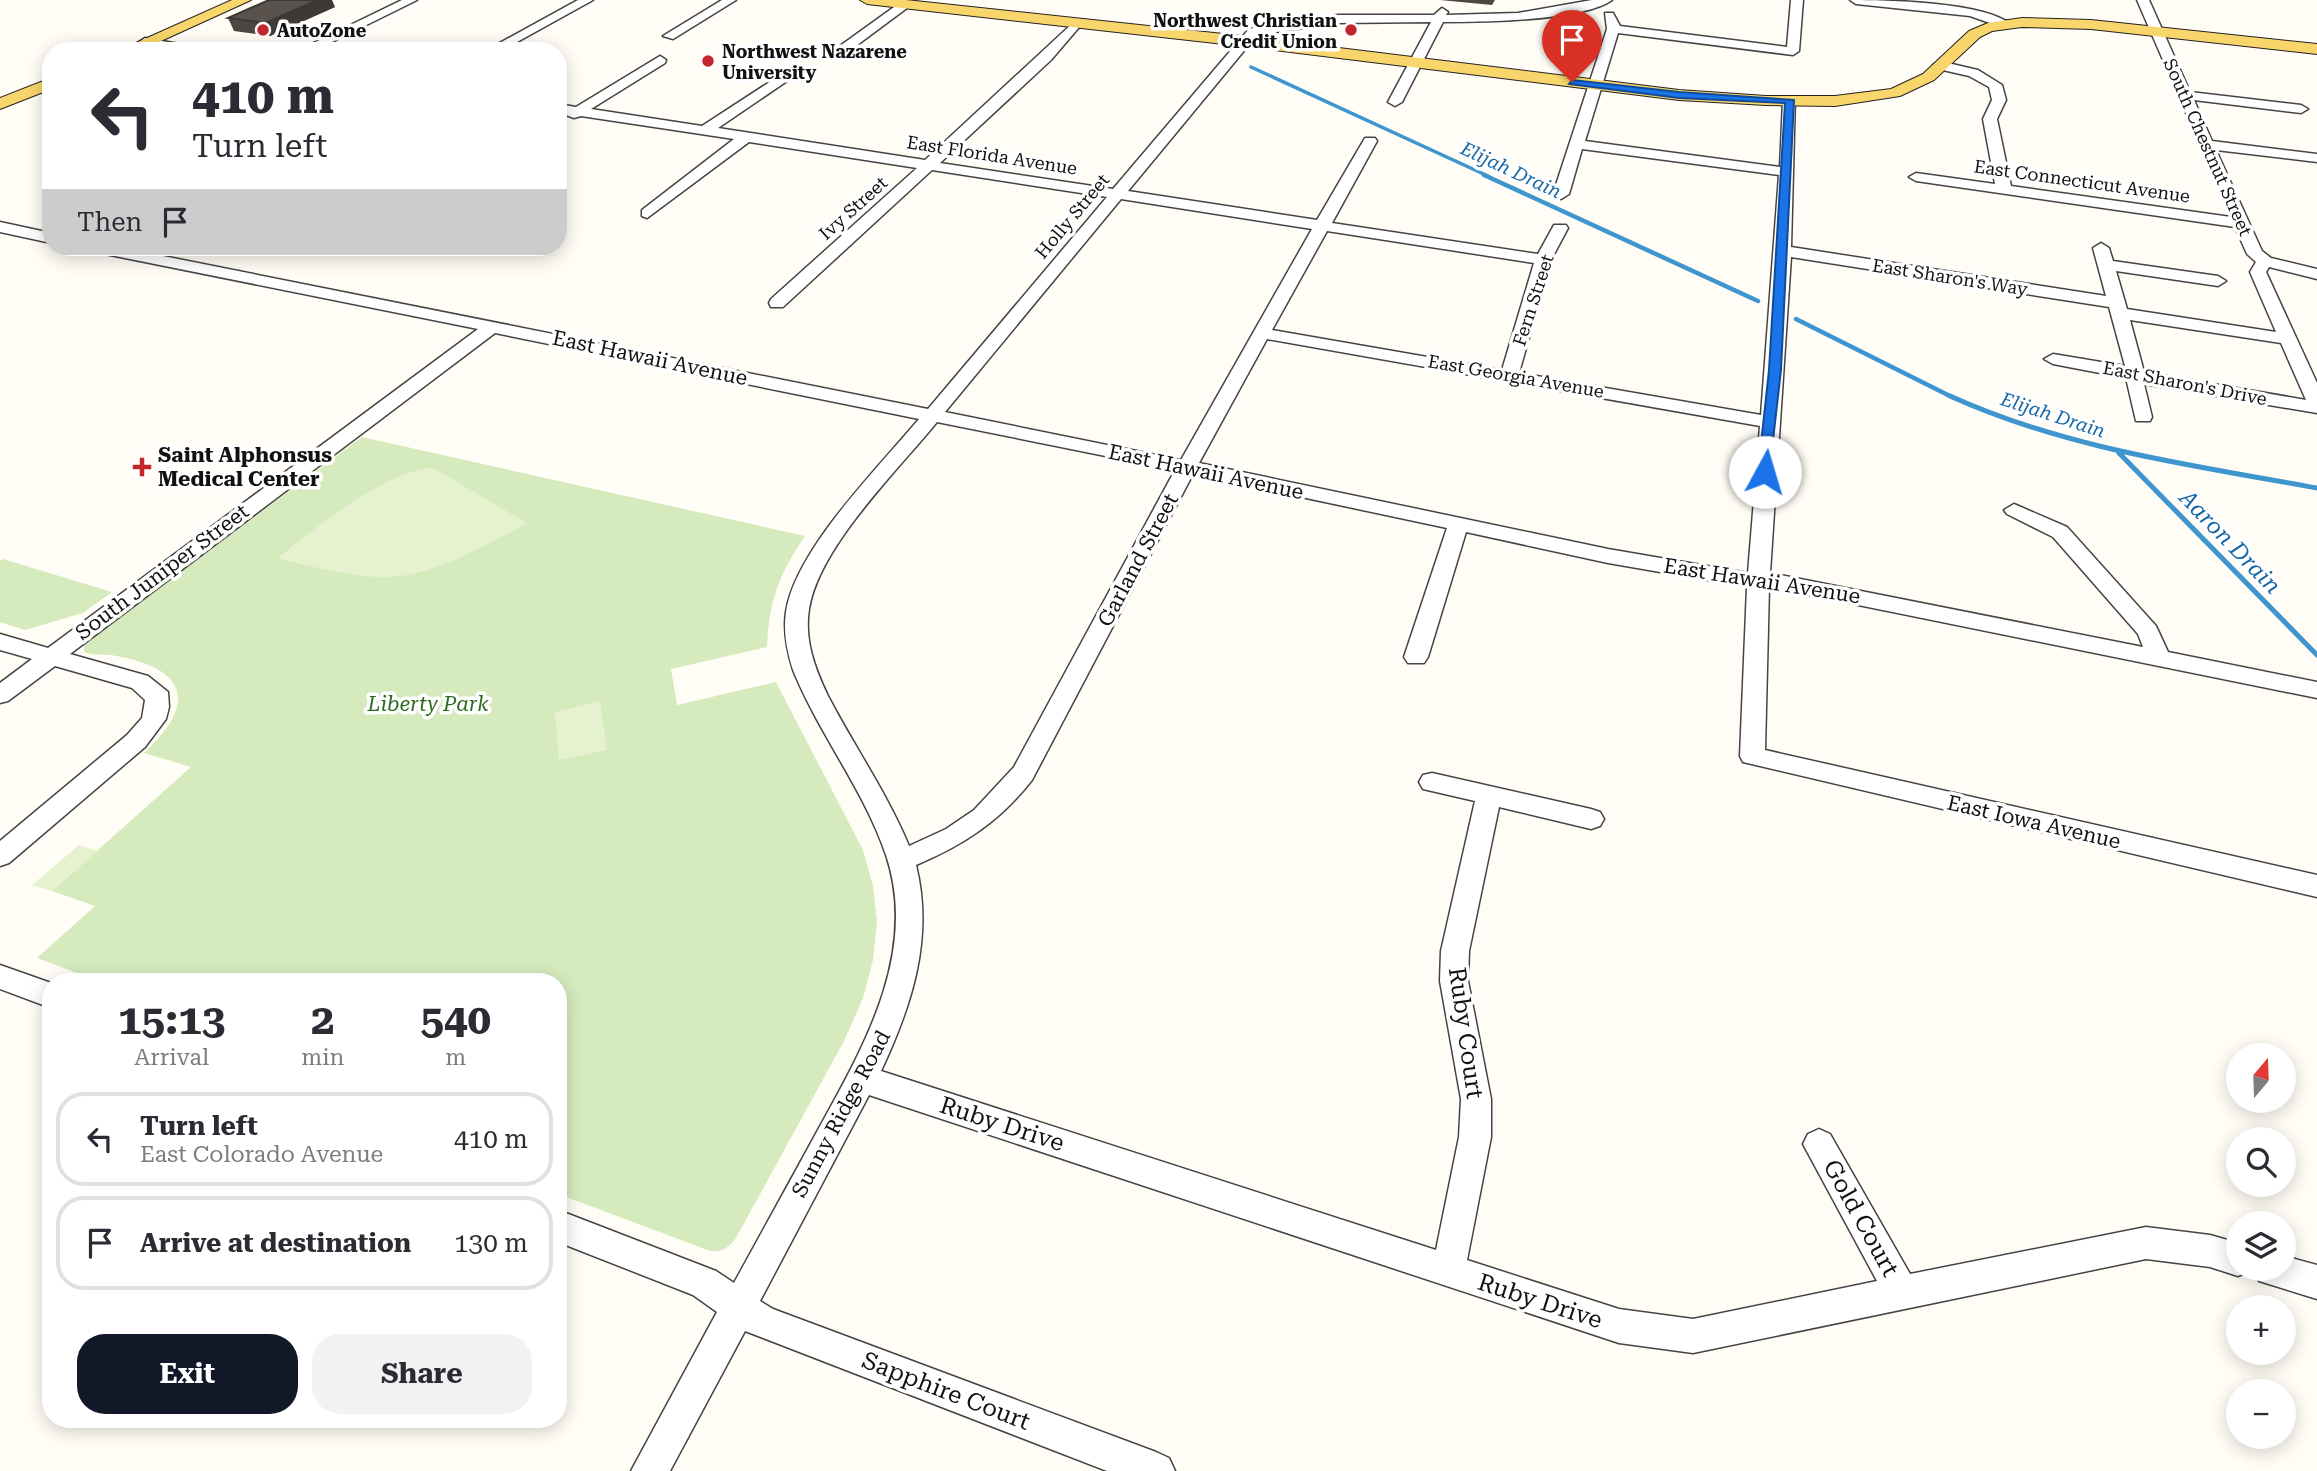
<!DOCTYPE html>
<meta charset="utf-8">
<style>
body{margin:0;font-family:"Roboto Serif",serif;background:#f2f2f3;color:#2b2b33;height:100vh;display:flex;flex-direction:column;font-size:26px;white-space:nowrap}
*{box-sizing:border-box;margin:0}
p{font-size:23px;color:#7c7c81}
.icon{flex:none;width:38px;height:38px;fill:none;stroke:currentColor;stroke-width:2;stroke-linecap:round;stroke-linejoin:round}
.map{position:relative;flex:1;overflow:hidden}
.drawer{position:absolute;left:42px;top:973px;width:525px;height:455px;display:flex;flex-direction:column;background:#fff;border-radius:28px;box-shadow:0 4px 18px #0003}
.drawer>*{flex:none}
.top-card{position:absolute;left:42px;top:42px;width:525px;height:214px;border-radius:28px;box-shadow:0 4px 18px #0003;background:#fff;color:#2b2b33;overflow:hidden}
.needle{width:46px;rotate:19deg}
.controls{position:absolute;left:2226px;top:1043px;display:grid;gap:14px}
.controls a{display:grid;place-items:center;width:70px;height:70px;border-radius:50%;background:#fff;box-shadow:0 4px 18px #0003;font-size:35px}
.pin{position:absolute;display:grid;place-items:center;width:60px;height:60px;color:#fff;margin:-72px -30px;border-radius:50% 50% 50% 0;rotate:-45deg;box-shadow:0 0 7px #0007}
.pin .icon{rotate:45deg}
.me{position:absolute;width:77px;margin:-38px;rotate:6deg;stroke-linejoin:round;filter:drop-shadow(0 0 5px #0008)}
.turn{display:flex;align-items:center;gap:24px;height:147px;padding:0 35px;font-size:32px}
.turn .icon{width:91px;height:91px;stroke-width:2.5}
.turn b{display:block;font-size:49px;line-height:60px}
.then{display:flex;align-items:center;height:66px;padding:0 35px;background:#0003;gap:14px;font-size:26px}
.eta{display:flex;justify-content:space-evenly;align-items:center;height:119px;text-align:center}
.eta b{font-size:42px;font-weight:700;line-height:49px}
.button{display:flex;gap:14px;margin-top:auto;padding:14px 35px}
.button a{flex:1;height:80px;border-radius:28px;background:#111827;color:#fff;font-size:28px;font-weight:700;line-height:80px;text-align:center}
.button a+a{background:#f2f2f3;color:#2b2b33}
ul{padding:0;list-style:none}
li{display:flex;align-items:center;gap:21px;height:94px;margin:0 14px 10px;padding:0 21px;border:4px solid #e1e1e2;border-radius:28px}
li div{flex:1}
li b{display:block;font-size:26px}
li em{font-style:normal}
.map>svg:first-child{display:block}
.green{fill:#d5ebbd}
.pitch{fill:#e6f2cf}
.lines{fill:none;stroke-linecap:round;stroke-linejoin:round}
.stream-far2{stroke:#3f96cf;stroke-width:3.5}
.stream-far1{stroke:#3f96cf;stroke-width:4.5}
.stream{stroke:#3f96cf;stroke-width:5}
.minor-casing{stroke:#444;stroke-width:3}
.major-casing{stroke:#222;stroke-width:2}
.minor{fill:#fff;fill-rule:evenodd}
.major{fill:#f9d66b;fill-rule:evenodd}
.wall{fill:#4d4742}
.shaded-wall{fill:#3f3936}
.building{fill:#5a524d;stroke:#3f3936;stroke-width:2}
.route{fill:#1a73e8;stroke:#114b97;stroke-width:2}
.poi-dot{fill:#c4262e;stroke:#fff;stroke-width:2.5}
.labels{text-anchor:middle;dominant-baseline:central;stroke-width:7;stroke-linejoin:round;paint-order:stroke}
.far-poi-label{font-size:18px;font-weight:bold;fill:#111;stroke:#fff;text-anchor:start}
.far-street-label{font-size:18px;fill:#111;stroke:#fff}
.far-water-label{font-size:19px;font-style:italic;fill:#1768a6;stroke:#fff}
.street-label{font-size:21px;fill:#111;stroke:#fff}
.poi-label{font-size:21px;font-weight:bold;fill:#111;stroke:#fff;text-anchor:start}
.park-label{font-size:21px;font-style:italic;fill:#2f6b1f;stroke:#fff}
.water-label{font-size:23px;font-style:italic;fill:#1768a6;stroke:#fff}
.near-street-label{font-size:24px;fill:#111;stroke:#fff}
</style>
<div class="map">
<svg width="2317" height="1471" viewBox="0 0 2317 1471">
<rect width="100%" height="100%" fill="#fffdf5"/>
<path class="green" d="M 362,437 L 805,536 C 779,574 769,601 767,647 L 671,669 L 677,705 L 776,682 L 863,850 L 873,886 L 877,921 L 873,960 L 863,998 L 844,1041 L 736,1238 C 728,1248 723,1252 710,1251 L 558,1194 L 558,982 L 101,982 L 37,958 L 95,906 L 52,891 L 191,767 L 144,753 C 201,700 184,667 111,655 C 101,654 94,656 84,652 L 84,644 Z
M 3,559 L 112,592 L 83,613 L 25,630 L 0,622 L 0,561 Z"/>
<path class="pitch" d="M 433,468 L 527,523 C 496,540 442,570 407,575 C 366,582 318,568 278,558 C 315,528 385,471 433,468 Z
M 600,701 L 607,750 L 559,760 L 555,712 Z
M 79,845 L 98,851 L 52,891 L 32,885 Z"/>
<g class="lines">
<path class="stream-far2" d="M 1251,67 L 1488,176"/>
<path class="stream-far1" d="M 1484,175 L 1758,301
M 1796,319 L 1954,398"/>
<path class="stream" d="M 1950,396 C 2067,449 2192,465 2317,488
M 2119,453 L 2317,655"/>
<g class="minor-casing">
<path id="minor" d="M 402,0 L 417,0 L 314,51 L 297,51 Z
M 578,0 L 593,0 L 501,51 L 485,51 Z
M 722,0 L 736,0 L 673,39 L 663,36 Z
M 1592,0 L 1612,0 C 1583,21 1480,22 1443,22 L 1402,102 L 1395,106 L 1388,102 L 1431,22 L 1338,23 L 1257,35 L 1128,191 L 1317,220 L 1365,138 L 1375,138 L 1377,141 L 1332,223 L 1538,254 L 1554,225 L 1566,225 L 1568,228 L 1551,260 L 1519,373 L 1761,415 L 1779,175 L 1582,149 L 1569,194 L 1561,199 L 1553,194 L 1607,29 L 1605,13 L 1613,13 L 1620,26 L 1787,47 L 1791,0 L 1803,0 L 1799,51 L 1793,55 L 1618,33 L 1585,141 L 1780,167 L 1783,100 L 1795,97 L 1791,247 L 2106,296 L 2093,248 L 2101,243 L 2109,248 L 2113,261 L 2218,276 L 2226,281 L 2218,286 L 2116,271 L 2127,309 L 2276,332 L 2250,272 L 2256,262 L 2247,254 L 2235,227 L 1916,181 L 1909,177 L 1916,173 L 1995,184 L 1983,119 L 1992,100 L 1989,87 L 1969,76 L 1934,68 L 1933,65 L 1939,61 L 1978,70 L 2002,85 L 2006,100 L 1997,119 L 2011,186 L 2231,217 L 2137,0 L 2149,0 L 2190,92 L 2301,105 L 2308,109 L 2301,113 L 2194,100 L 2212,141 L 2317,154 L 2317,162 L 2216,150 L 2262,251 L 2271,258 L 2317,269 L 2317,279 L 2269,267 L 2266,272 L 2317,383 L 2317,413 L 2144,384 L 2152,417 L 2150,421 L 2136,421 L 2126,378 L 2053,364 L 2044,359 L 2053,354 L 2125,366 L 2109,307 L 1791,257 L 1770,573 L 2143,647 L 2138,634 L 2053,537 L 2007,514 L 2004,510 L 2014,504 L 2067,527 L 2156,626 L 2168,652 L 2317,682 L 2317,698 L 1769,587 L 1765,750 L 2317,875 L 2317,897 L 1743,762 L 1740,756 L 1747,587 L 1608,563 L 1466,532 L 1428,657 L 1424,663 L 1408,663 L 1404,657 L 1447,528 L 1193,474 L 1032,780 C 1000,821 964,845 916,865 C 934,938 912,1005 881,1071 L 1436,1250 L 1459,1137 L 1461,1099 L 1440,981 L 1441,951 L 1475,801 L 1423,789 L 1419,782 L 1423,775 L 1432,773 L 1591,809 L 1600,812 L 1604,819 L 1600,826 L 1591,829 L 1499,807 L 1469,951 L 1468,981 L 1491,1099 L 1491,1137 L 1467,1260 L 1619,1309 L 1693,1319 L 1877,1281 L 1803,1144 L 1808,1134 L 1819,1129 L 1830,1134 L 1910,1274 L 2146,1227 L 2210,1235 L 2238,1243 L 2238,1269 L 2250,1271 L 2238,1276 L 2210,1267 L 2146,1259 L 1693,1353 L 1619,1343 L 869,1095 L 760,1301 L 773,1309 L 1156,1452 L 1169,1458 L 1175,1471 L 1107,1471 L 745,1331 L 670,1471 L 631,1471 L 717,1312 L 693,1295 L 558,1242 L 558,1210 L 716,1271 L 734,1283 C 760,1235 787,1187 813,1139 C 860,1053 920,956 886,855 C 864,790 819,734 793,670 C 787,651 783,632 786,612 C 795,550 879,467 919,419 L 495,333 L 70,654 L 148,676 L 168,692 L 169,707 L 166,719 L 145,747 L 9,863 L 0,866 L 0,841 L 127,735 L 142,718 L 145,700 L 132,688 L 55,666 L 8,701 L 0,703 L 0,683 L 32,659 L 0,650 L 0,634 L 48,648 L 478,329 L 95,252 L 87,247 L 118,247 L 928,409 L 1107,197 L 932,170 L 783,307 L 771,307 L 769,303 L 771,299 L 917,168 L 749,142 L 647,218 L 642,216 L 642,210 L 734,139 L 581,116 L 574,118 L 558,112 L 558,104 L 576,107 L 660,56 L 666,60 L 665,63 L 591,109 L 702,126 L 788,70 L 794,74 L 793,77 L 718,128 L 925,160 L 1075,21 L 1081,25 L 1051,60 L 940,163 L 1113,189 L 1249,29 L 1295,19 L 1338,15 L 1434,15 L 1442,8 L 1448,12 L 1446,15 L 1518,13 ZM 1121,199 L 1312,229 L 1181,460 L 945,412 ZM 1327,231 L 1534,263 L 1502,370 L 1272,330 ZM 2130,320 L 2281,343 L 2306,400 L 2144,372 ZM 1267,339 L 1760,426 L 1748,573 L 1608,549 L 1199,463 ZM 937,422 L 1175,470 L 1014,767 L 974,810 L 946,829 L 909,846 C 887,793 854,746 828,696 C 815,669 804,640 809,609 C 819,547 897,471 937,422 Z
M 1850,0 C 1886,0 1984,2 2010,24 L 2004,28 L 1970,16 L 1856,4 Z
M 901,2 L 911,5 L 841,57 L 833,57 L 833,51 Z
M 145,38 L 196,47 L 202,51 L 173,51 L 141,45 L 139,42 Z
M 0,222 L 51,233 L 51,243 L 0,232 Z
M 0,965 L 51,983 L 51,1008 L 0,989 Z
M 2284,1256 L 2317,1265 L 2317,1299 L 2259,1281 L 2254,1269 L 2284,1269 Z"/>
</g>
<g class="major-casing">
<path id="major" d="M 232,0 L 251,0 L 139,51 L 118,51 Z
M 860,0 L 906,0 L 1242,36 L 1679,90 L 1766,96 L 1835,96 L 1891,89 L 1923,74 L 1969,31 L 1988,23 L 2022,18 L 2091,20 L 2317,44 L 2317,54 L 2091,29 L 2022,27 L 1992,31 L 1980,37 L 1934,80 L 1900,96 L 1835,106 L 1766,105 L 1679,100 L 1242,46 L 867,4 Z
M 51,78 L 51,89 L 0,109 L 0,98 Z"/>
</g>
<use href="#minor" class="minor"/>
<use href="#major" class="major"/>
</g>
<path class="wall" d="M 1440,0 L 1495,0 L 1492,5 Z
M 335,7 L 270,36 L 234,31 L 228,18 Z"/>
<path class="shaded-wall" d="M 318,0 L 332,0 L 335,7 L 270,36 L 265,23 Z"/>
<path class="building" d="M 269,0 L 318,0 L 265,23 L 228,18 Z"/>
<path class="route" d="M 1572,80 L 1679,92 L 1794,100 L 1781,370 L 1769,475 L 1758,472 L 1769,370 L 1785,103 L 1679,98 L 1569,84 Z"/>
<g class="poi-dot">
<circle cx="263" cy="30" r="7"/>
<circle cx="1351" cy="30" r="7"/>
<circle cx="708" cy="61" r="7"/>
<path d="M138.5 456.5h7v7h7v7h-7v7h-7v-7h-7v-7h7z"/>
</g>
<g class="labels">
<g class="far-poi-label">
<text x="1337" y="20" text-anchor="end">Northwest Christian<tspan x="1337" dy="21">Credit Union</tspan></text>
<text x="277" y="30">AutoZone</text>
<text x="722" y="51">Northwest Nazarene<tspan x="722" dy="21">University</tspan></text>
</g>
<g class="far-street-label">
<text transform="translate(2208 147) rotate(66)">South Chestnut Street</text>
<text transform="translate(992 155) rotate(9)">East Florida Avenue</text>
<text transform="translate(2082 181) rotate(8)">East Connecticut Avenue</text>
<text transform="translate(853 208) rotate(-42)">Ivy Street</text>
<text transform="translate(1072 216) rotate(-50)">Holly Street</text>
<text transform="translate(1950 277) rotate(9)">East Sharon's Way</text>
<text transform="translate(1533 300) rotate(-72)">Fern Street</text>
<text transform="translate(1516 376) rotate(10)">East Georgia Avenue</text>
<text transform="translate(2185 383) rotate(11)">East Sharon's Drive</text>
</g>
<g class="far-water-label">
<text transform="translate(1511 170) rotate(25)">Elijah Drain</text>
<text transform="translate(2053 415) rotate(18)">Elijah Drain</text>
</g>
<g class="street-label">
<text transform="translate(650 358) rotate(12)">East Hawaii Avenue</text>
<text transform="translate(1206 472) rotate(12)">East Hawaii Avenue</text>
<text transform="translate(1138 560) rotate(-62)">Garland Street</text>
<text transform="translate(162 572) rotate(-37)">South Juniper Street</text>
<text transform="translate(1762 581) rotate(9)">East Hawaii Avenue</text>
<text transform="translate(2034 822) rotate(13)">East Iowa Avenue</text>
<text transform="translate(841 1114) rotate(-62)">Sunny Ridge Road</text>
</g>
<g class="poi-label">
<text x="158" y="455">Saint Alphonsus<tspan x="158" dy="24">Medical Center</tspan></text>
</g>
<g class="park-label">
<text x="428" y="704">Liberty Park</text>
</g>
<g class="water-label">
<text transform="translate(2230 542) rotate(46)">Aaron Drain</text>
</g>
<g class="near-street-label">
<text transform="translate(1466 1033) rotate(82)">Ruby Court</text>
<text transform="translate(1002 1124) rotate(18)">Ruby Drive</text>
<text transform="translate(1861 1218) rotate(61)">Gold Court</text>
<text transform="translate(1540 1301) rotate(18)">Ruby Drive</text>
<text transform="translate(946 1391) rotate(21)">Sapphire Court</text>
</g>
</g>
</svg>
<div class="controls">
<a><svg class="needle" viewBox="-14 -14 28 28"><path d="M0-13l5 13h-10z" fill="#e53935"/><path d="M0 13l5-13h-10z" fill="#7c7c81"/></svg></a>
<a><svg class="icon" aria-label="search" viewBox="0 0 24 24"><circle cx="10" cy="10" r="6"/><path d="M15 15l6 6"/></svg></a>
<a><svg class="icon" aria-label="layers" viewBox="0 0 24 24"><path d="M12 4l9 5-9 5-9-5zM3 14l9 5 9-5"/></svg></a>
<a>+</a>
<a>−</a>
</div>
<div class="pin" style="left:1572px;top:82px;background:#d93025"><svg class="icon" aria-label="arrive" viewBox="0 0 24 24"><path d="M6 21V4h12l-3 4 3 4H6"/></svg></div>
<svg class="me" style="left:1765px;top:472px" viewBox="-20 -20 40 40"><circle r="19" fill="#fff"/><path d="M0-13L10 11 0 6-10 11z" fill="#1a73e8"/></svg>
<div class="top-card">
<div class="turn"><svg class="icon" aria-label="left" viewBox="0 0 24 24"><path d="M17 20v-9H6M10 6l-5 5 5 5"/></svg><div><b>410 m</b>Turn left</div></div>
<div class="then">Then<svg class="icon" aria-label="arrive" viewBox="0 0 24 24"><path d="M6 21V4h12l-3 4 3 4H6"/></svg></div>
</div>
<section class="drawer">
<div class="eta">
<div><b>15:13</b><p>Arrival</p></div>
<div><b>2</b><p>min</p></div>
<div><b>540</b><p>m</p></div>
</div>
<ul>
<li><svg class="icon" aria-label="left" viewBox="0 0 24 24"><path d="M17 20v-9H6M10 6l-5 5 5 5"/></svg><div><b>Turn left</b><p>East Colorado Avenue</p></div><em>410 m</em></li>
<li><svg class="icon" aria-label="arrive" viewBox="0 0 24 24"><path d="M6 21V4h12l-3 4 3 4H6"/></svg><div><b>Arrive at destination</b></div><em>130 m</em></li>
</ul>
<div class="button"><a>Exit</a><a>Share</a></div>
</section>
</div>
